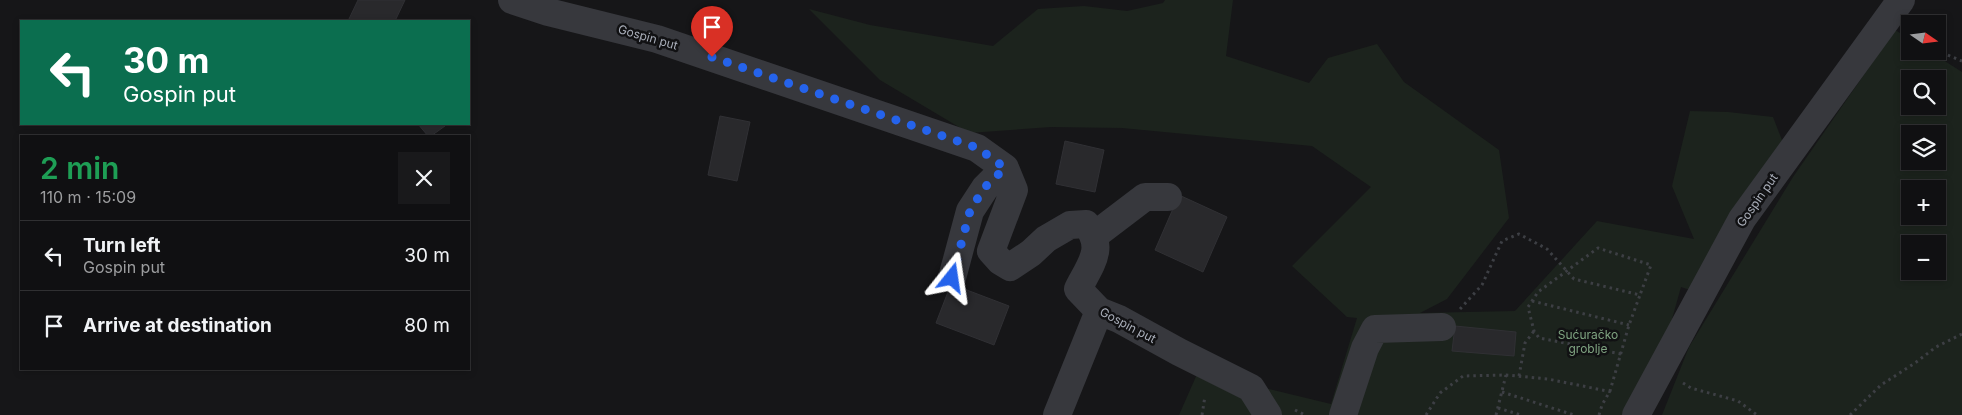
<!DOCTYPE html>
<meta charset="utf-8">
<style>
body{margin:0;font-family:Inter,sans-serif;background:#19191b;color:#f1f3f6;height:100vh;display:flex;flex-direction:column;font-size:19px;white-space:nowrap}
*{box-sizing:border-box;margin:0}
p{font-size:16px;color:#9c9d9f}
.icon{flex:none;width:28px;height:28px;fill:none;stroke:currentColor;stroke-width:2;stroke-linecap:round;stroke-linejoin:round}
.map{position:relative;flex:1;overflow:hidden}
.drawer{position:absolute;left:20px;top:135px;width:450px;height:235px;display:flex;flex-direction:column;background:#101012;border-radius:0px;box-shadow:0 2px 8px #0003,0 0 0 1px #303032}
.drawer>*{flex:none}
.hud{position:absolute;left:20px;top:20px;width:450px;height:105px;border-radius:0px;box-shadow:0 2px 8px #0003,0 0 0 1px #303032;background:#0b6e4f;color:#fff;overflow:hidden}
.needle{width:32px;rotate:104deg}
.tools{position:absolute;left:1901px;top:15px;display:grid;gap:10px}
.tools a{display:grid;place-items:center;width:45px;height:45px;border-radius:0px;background:#101012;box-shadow:0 2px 8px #0003,0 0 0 1px #303032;font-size:25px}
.pin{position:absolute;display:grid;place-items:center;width:42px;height:42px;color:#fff;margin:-51px -21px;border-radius:50% 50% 50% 0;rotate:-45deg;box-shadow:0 0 5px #0007}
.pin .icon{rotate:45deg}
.me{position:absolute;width:55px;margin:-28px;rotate:15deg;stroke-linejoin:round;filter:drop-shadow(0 0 4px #0008)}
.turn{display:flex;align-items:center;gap:18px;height:105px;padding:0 20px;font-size:22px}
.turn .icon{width:65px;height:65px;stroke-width:2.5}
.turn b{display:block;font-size:35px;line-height:42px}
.round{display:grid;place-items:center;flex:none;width:52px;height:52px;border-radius:0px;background:#19191b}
.summary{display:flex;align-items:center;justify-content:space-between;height:85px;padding:0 20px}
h1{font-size:30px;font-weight:600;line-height:38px;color:#1e9e55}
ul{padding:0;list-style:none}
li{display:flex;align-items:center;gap:15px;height:70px;padding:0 20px;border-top:1px solid #303032}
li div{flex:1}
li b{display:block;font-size:19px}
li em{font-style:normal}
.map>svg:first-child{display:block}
.green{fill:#1c231d;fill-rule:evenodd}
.building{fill:#29292c;stroke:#303034}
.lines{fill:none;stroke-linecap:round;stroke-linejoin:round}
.path{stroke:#3d3f44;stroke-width:3;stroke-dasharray:2.5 4;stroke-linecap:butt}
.minor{stroke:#37383d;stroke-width:28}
.route{stroke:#2563eb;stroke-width:9;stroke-dasharray:0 16.2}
.labels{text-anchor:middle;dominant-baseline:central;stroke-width:5;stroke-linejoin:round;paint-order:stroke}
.street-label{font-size:12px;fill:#a8adb8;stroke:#111113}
.park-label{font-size:12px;fill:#7fa381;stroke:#111113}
</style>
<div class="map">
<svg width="1962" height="415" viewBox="0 0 1962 415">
<rect width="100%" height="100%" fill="#161618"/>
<path class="green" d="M 1165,0 L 1233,0 L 1226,56 L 1309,83 L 1328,58 L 1377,44 L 1404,82 L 1499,150 L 1509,218 L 1447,299 L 1420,313 L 1515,311 L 1597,221 L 1694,239 L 1672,186 L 1690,111 L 1728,112 L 1773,117 L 1787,153 L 1699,293 L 1681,287 L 1645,415 L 1179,415 L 1198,372 L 1331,404 L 1357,318 L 1347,317 L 1292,266 L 1371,187 L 1312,146 L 1122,128 L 1051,127 L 969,133 L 880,80 L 809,9 L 870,25 L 993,46 L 1038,9 L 1084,6 L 1127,11 L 1163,3 Z
M 1895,30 L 1910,39 L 1910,51 L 1929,51 L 1962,72 L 1962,415 L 1662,415 L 1689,347 L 1793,177 ZM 1910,79 L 1938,79 L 1938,106 L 1910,106 ZM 1910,134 L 1938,134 L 1938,161 L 1910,161 ZM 1910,189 L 1938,189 L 1938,216 L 1910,216 ZM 1910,244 L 1938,244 L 1938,271 L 1910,271 Z"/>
<path class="building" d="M 358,0 L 405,0 L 395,21 L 348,21 Z
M 720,116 L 750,122 L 737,181 L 708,175 Z
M 418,124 L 444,124 L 445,126 L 431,136 L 428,136 Z
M 1065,141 L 1104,150 L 1095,192 L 1056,184 Z
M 1179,195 L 1227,217 L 1203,272 L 1155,250 Z
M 951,284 L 1009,306 L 994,345 L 936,323 Z
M 1455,326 L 1516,332 L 1514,356 L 1452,351 Z"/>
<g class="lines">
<path class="path" d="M 1938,47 L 1945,54 L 1962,61
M 1532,301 L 1629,325
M 1460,309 L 1482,285 L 1502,241 L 1519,234 L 1547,249 L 1574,279 L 1640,295 L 1629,325 L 1610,391 L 1602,405 L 1599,415
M 1621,354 L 1539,338 L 1534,331 L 1528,307 L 1538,292 L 1598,248 L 1651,265 L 1640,295
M 1519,376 L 1525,343 L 1534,331
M 1683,383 L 1691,388 L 1738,401 L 1757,415
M 1502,392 L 1574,415
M 1498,408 L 1521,415
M 1295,410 L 1305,415
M 1202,415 L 1205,396
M 1426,415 L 1440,393 L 1463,376 L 1506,375 L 1548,379 L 1612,392
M 1496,415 L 1506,375
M 1850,415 L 1881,385 L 1915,363 L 1936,347 L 1962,334"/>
<path class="minor" d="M 512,0 L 548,12 L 657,39 L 977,148 L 1005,168 L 1014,190 L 991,251 L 1000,261 L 1010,267 L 1031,253 L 1046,239 L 1070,225 L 1086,224 C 1106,248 1090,265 1078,289 L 1099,311 L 1119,319 L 1179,352 L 1251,388 L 1268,415
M 1095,235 L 1145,197 L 1168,197
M 952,278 L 970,211 L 985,188 L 1005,168
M 1057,415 L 1099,311
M 1343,415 L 1365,348 L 1375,329 L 1442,327
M 1636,415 L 1742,219 L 1901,0"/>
</g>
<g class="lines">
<path class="route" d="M 712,57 L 978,148 L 1005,168 L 984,188 L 970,211 L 952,278"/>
</g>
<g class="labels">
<g class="street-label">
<text transform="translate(648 37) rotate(16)">Gospin put</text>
<text transform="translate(1757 200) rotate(-55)">Gospin put</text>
<text transform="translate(1128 325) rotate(28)">Gospin put</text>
</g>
<g class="park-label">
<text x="1588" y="334">Sućuračko<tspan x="1588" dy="14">groblje</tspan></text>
</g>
</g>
</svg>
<div class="tools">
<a><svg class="needle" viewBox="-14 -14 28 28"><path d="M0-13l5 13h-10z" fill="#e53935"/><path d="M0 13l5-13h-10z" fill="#9c9d9f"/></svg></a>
<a><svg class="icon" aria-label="search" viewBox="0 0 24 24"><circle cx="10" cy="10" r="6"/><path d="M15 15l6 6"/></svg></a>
<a><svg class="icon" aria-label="layers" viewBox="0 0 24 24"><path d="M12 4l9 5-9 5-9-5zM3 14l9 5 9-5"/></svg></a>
<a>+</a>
<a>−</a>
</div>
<div class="pin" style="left:712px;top:57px;background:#d93025"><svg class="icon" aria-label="arrive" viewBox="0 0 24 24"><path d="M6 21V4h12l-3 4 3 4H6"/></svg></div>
<svg class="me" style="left:952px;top:278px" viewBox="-20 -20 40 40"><path d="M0-17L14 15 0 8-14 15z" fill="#2563eb" stroke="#fff" stroke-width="4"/></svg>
<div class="hud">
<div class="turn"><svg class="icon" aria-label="left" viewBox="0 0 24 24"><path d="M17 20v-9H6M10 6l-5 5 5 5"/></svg><div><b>30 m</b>Gospin put</div></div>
</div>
<section class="drawer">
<div class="summary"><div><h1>2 min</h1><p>110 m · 15:09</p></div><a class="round"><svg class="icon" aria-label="close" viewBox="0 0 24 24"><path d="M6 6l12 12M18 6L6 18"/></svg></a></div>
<ul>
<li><svg class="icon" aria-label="left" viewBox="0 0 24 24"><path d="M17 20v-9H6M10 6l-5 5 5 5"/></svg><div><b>Turn left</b><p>Gospin put</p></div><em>30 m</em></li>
<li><svg class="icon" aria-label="arrive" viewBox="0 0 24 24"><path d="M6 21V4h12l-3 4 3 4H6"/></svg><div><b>Arrive at destination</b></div><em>80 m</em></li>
</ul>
</section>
</div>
